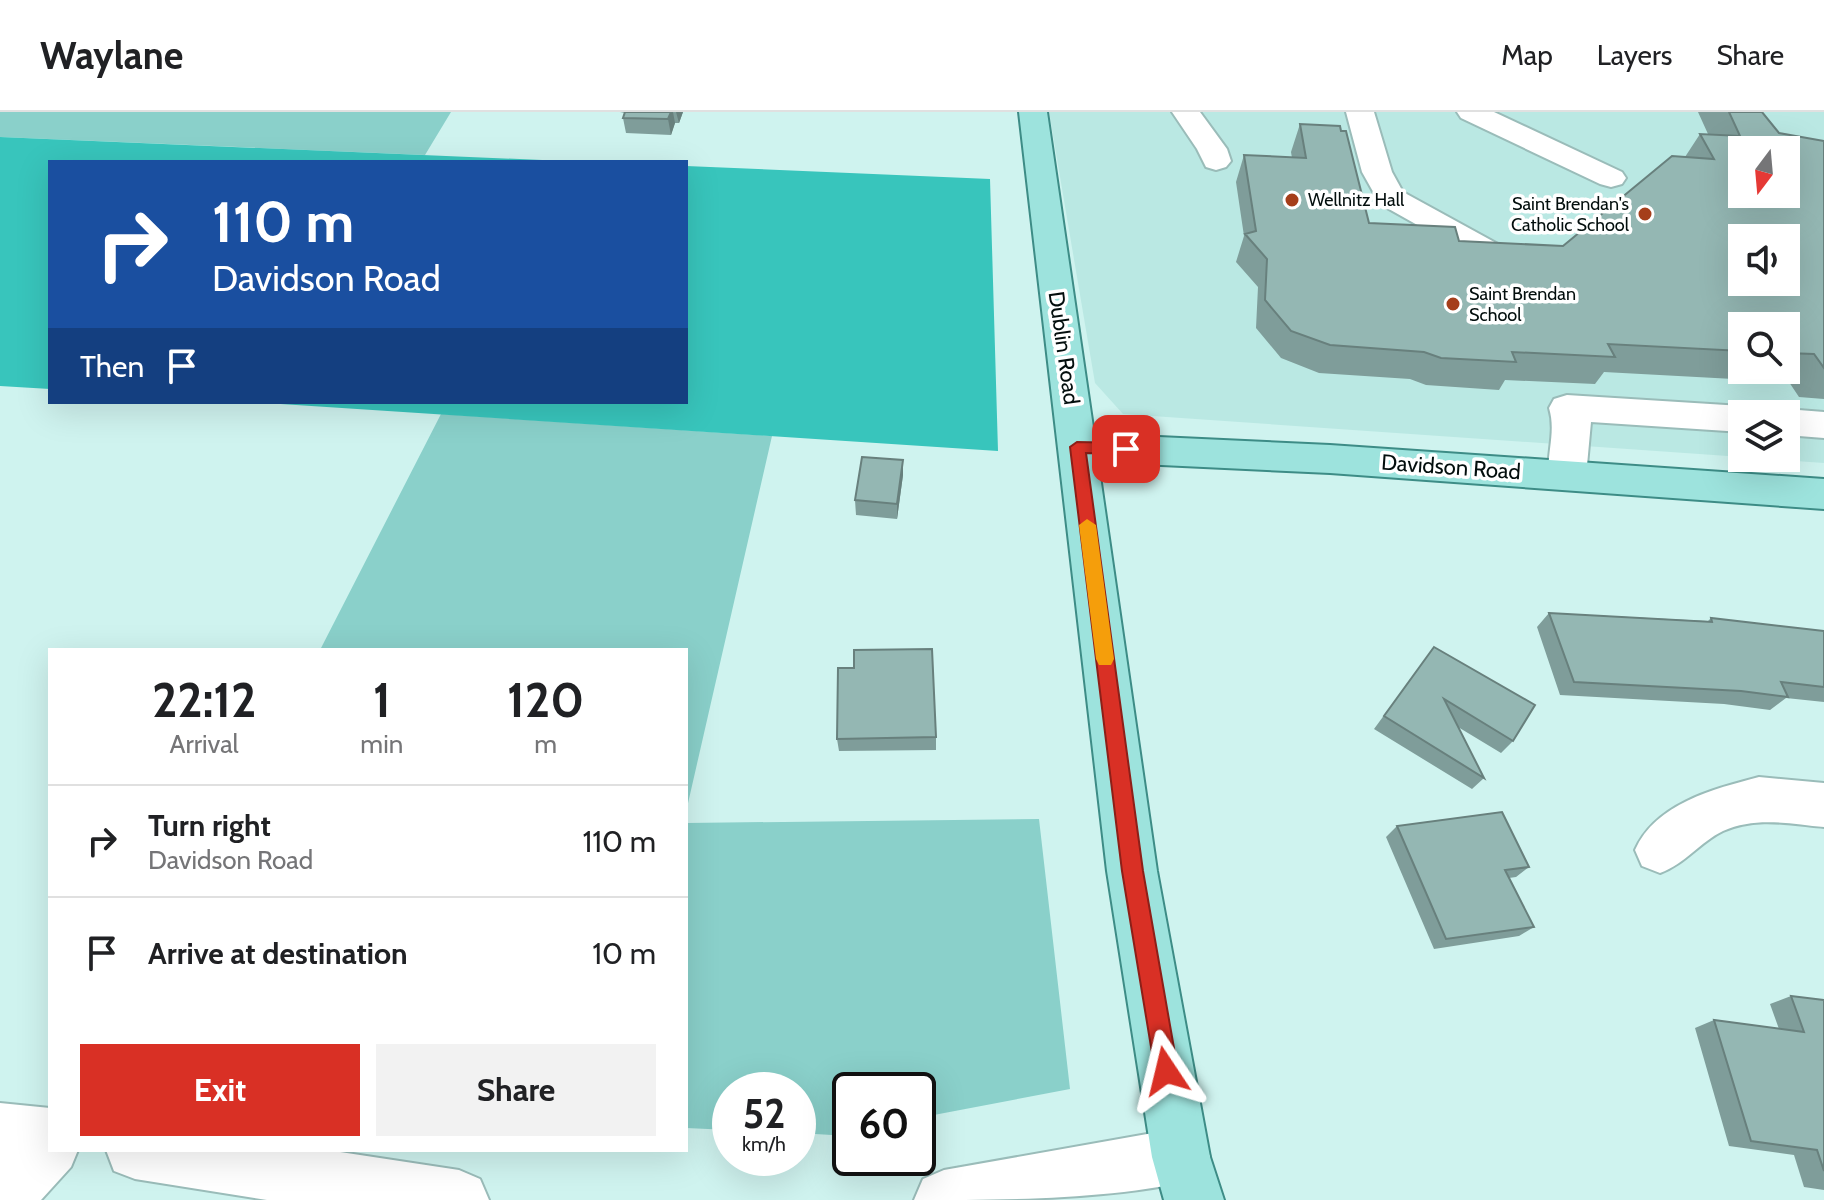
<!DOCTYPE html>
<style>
body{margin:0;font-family:Cabin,sans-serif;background:#f2f2f2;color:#202124;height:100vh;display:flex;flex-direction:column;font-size:30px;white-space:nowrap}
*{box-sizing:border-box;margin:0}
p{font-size:26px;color:#757577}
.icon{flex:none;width:44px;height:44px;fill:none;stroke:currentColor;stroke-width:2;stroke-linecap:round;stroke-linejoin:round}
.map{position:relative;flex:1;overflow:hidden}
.sheet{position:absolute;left:48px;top:536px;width:640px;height:504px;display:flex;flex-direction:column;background:#fff;border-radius:0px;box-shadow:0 8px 32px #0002}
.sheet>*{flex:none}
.guide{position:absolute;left:48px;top:48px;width:640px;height:244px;border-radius:0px;box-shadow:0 8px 32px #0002;background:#1a4fa0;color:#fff;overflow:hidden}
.needle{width:52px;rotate:196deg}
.buttons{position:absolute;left:1728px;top:24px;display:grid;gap:16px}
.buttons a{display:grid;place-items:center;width:72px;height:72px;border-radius:0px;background:#fff;box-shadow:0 8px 32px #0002;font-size:40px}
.speed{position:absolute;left:712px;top:960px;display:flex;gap:16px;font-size:40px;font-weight:700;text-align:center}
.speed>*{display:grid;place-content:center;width:104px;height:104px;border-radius:50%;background:#fff;box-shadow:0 8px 32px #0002;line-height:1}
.speed small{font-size:20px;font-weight:400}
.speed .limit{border:4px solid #111;border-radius:12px;background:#fff;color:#111}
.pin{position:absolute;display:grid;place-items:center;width:68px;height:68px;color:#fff;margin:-34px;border-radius:16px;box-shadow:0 4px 12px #0006}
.me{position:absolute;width:88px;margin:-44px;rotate:350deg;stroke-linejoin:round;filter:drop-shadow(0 0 6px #0008)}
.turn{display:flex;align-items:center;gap:28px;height:168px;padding:0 32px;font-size:36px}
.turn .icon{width:104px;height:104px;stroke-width:2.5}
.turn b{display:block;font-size:56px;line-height:68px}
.then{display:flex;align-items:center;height:76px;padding:0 32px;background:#0003;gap:16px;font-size:30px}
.eta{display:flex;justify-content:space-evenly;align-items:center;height:136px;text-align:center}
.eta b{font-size:48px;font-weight:700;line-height:56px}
.button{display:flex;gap:16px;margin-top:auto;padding:16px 32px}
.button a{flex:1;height:92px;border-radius:0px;background:#d93025;color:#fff;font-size:32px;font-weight:700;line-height:92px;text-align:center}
.button a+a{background:#f2f2f2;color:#202124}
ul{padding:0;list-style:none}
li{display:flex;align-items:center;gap:24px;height:112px;padding:0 32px;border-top:2px solid #e0e0e0}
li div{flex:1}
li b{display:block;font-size:30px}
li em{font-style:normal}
header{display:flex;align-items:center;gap:48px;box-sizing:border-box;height:112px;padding:0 40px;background:#fff;border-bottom:2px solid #e0e0e0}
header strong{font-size:38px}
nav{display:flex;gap:44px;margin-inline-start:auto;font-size:28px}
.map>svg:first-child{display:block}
.built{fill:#bae8e3;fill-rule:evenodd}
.green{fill:#8ad0ca}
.forest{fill:#38c5bc}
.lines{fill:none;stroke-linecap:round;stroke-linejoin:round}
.minor-casing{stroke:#9abcb9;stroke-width:4}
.major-casing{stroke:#3d8c86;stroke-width:4}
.minor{fill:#fff;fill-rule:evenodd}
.major{fill:#9de3dd;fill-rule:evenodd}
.wall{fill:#7f9d9a;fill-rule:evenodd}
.shaded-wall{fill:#68807d}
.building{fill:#94b7b3;stroke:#68807d;stroke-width:2;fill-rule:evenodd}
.route{fill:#d93025;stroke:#8d1f18;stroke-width:2}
.slow{fill:#f59e0b}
.poi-dot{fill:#a53e1a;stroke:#fff;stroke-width:3}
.labels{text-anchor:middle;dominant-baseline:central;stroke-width:7;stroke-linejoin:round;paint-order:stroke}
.far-poi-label{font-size:18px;fill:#030e0d;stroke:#fff;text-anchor:start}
.street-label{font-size:22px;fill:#030e0d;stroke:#fff}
</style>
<header>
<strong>Waylane</strong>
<nav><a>Map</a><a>Layers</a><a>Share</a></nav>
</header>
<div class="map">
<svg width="1824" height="1088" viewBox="0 0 1824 1088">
<rect width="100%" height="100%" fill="#cff3ef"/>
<path class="built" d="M 1049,0 L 1824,0 L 1824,351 L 1752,346 L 1786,346 L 1786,302 L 1742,302 L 1742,345 L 1123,302 L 1095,271 ZM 1742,38 L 1786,38 L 1786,82 L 1742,82 ZM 1742,126 L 1786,126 L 1786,170 L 1742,170 ZM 1742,214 L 1786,214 L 1786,258 L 1742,258 Z"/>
<path class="green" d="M 0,0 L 451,0 L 425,43 L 0,25 Z
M 441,302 L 772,324 L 686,700 L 686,538 L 320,538 Z
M 1039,707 L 1070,977 L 918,1006 L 918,978 L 850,978 L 850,1019 L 832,1023 L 798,1021 L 798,978 L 730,978 L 730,1018 L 686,1016 L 686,711 Z"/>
<path class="forest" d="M 0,25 L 588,50 L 50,50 L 50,277 L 0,274 Z
M 686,54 L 990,67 L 998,339 L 249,290 L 686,290 Z"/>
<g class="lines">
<g class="minor-casing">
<path id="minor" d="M 1172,0 L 1200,0 L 1227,37 L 1231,49 L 1226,55 L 1216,58 L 1206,55 L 1197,37 Z
M 1346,0 L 1374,0 L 1392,60 L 1403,80 L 1507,137 L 1512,144 L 1507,151 L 1496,154 L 1485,151 L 1380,92 L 1362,60 Z
M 1457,0 L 1494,0 L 1622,60 L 1626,66 L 1622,72 L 1611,75 L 1600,72 L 1461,6 Z
M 1567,283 L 1742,294 L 1755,298 L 1758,302 L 1742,302 L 1742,320 L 1591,310 L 1586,364 L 1581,374 L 1567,378 L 1553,374 C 1541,353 1558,325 1549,296 L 1554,287 Z
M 1786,297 L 1824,300 L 1824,326 L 1786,323 L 1786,302 L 1772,302 Z
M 1759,665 L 1824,671 L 1824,715 C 1790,712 1756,704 1723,719 C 1700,730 1685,752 1660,761 L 1642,754 L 1635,738 C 1656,691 1714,677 1759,665 Z
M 0,991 L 50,996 L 50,1038 L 78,1038 L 71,1055 L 41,1088 L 0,1088 Z
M 1181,1016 L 1202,1024 L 1210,1045 L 1202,1066 C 1116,1088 1005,1088 914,1088 L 923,1067 L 944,1058 Z
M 106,1038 L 327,1038 L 459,1058 L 480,1067 L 489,1088 L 267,1088 L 135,1067 L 114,1059 Z"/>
</g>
<g class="major-casing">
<path id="major" d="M 1019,0 L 1047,0 L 1094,322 L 1330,333 L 1824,367 L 1824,397 L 1330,361 L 1098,350 L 1157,759 L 1210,1045 L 1224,1088 L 1164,1088 L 1152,1045 L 1107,759 Z"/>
</g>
<use href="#minor" class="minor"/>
<use href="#major" class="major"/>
</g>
<path class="wall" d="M 620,0 L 683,0 L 679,11 L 675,11 L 671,23 L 626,21 L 623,6 L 625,1 Z
M 1698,0 L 1762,0 L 1779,21 L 1824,29 L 1824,287 L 1799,285 L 1789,270 L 1604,260 L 1595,272 L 1505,268 L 1499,278 L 1426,273 L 1410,267 L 1319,261 L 1281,246 L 1256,216 L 1258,175 L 1236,150 L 1244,124 L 1236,70 L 1244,43 L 1292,46 L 1291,40 L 1300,12 L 1369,111 L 1459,129 L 1563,134 L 1685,45 L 1700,22 L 1708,22 ZM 1742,214 L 1786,214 L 1786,258 L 1742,258 Z
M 903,348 L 903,363 L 897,407 L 856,403 L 855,388 Z
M 1549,501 L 1708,509 L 1711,506 L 1824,519 L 1824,590 L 1786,586 L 1770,598 L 1724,592 L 1560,583 L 1537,515 Z
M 1434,535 L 1513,629 L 1501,641 L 1458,615 L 1484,666 L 1472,677 L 1374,617 Z
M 936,625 L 936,638 L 839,639 L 837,627 Z
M 1397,714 L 1529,755 L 1516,765 L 1509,766 L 1534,815 L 1519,824 L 1434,837 L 1386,725 Z
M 1791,884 L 1824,888 L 1824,1078 L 1804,1075 L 1794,1043 L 1729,1034 L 1695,916 L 1714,908 L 1779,917 L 1770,892 Z"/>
<path class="shaded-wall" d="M 671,0 L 673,0 L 675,11 L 671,23 L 668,7 Z
M 676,0 L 683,0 L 679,11 Z
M 903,348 L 903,363 L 897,407 L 897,392 Z"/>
<path class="building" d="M 625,0 L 671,0 L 668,7 L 623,6 Z
M 1729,0 L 1762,0 L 1779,21 L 1824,29 L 1824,256 L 1814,242 L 1786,241 L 1786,214 L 1742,214 L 1742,239 L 1608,232 L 1615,245 L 1512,240 L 1516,250 L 1441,246 L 1424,240 L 1330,233 L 1291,219 L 1265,188 L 1267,147 L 1245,122 L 1256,119 L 1244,43 L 1306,46 L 1300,12 L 1340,14 L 1341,19 L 1346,19 L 1369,111 L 1455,115 L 1459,129 L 1563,134 L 1672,44 L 1714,47 L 1700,22 L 1740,24 ZM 1742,38 L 1786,38 L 1786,82 L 1742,82 ZM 1742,126 L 1786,126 L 1786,170 L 1742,170 Z
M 862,345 L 903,348 L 897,392 L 855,388 Z
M 1549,501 L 1712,510 L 1711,506 L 1824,519 L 1824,575 L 1781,570 L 1788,585 L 1741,579 L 1574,570 Z
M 1434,535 L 1535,593 L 1513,629 L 1444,587 L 1484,666 L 1384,604 Z
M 932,537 L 936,625 L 837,627 L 838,556 L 854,556 L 854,538 Z
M 1502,700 L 1529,755 L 1505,758 L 1534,815 L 1446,827 L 1397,714 Z
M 1791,884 L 1824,888 L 1824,1059 L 1817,1038 L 1751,1029 L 1714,908 L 1804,920 Z"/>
<path class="route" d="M 1077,330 L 1126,331 L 1134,337 L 1126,342 L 1086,341 L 1143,759 L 1178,959 L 1175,968 L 1166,971 L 1158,968 L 1155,959 L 1122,759 L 1070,335 Z"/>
<path class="slow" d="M 1087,407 L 1096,413 L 1114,547 L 1111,553 L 1099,553 L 1096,547 L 1079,413 Z"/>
<g class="poi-dot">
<circle cx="1292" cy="88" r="8"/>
<circle cx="1645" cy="102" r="8"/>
<circle cx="1453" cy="192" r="8"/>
</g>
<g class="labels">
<g class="far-poi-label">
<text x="1308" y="88">Wellnitz Hall</text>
<text x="1629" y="92" text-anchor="end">Saint Brendan's<tspan x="1629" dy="21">Catholic School</tspan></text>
<text x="1469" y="182">Saint Brendan<tspan x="1469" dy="21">School</tspan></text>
</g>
<g class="street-label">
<text transform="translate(1064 236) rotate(82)">Dublin Road</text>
<text transform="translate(1451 355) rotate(4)">Davidson Road</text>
</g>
</g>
</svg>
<div class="buttons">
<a><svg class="needle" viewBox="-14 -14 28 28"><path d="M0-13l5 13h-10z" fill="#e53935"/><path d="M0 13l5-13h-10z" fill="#757577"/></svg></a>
<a><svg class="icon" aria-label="sound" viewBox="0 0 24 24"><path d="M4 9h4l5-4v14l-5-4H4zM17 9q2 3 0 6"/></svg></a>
<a><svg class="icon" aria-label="search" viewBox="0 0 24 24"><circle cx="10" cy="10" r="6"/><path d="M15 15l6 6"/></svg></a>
<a><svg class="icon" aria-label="layers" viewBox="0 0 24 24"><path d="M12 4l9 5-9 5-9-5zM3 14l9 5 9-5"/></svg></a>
</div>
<div class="speed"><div>52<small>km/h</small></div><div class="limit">60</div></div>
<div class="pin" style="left:1126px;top:337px;background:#d93025"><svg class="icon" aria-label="arrive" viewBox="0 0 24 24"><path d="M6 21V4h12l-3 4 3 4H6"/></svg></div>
<svg class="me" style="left:1166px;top:959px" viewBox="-20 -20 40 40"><path d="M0-17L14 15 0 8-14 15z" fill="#d93025" stroke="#fff" stroke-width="4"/></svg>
<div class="guide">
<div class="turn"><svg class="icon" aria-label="right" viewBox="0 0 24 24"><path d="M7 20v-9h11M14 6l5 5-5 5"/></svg><div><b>110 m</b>Davidson Road</div></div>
<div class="then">Then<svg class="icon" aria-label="arrive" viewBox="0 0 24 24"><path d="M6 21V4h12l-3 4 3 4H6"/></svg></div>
</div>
<section class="sheet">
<div class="eta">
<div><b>22:12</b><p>Arrival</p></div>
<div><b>1</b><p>min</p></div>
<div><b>120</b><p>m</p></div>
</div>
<ul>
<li><svg class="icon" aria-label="right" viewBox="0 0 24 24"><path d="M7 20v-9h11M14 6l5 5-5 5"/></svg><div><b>Turn right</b><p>Davidson Road</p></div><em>110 m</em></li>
<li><svg class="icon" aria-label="arrive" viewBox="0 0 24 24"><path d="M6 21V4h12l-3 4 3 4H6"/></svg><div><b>Arrive at destination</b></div><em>10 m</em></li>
</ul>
<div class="button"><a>Exit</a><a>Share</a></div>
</section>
</div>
